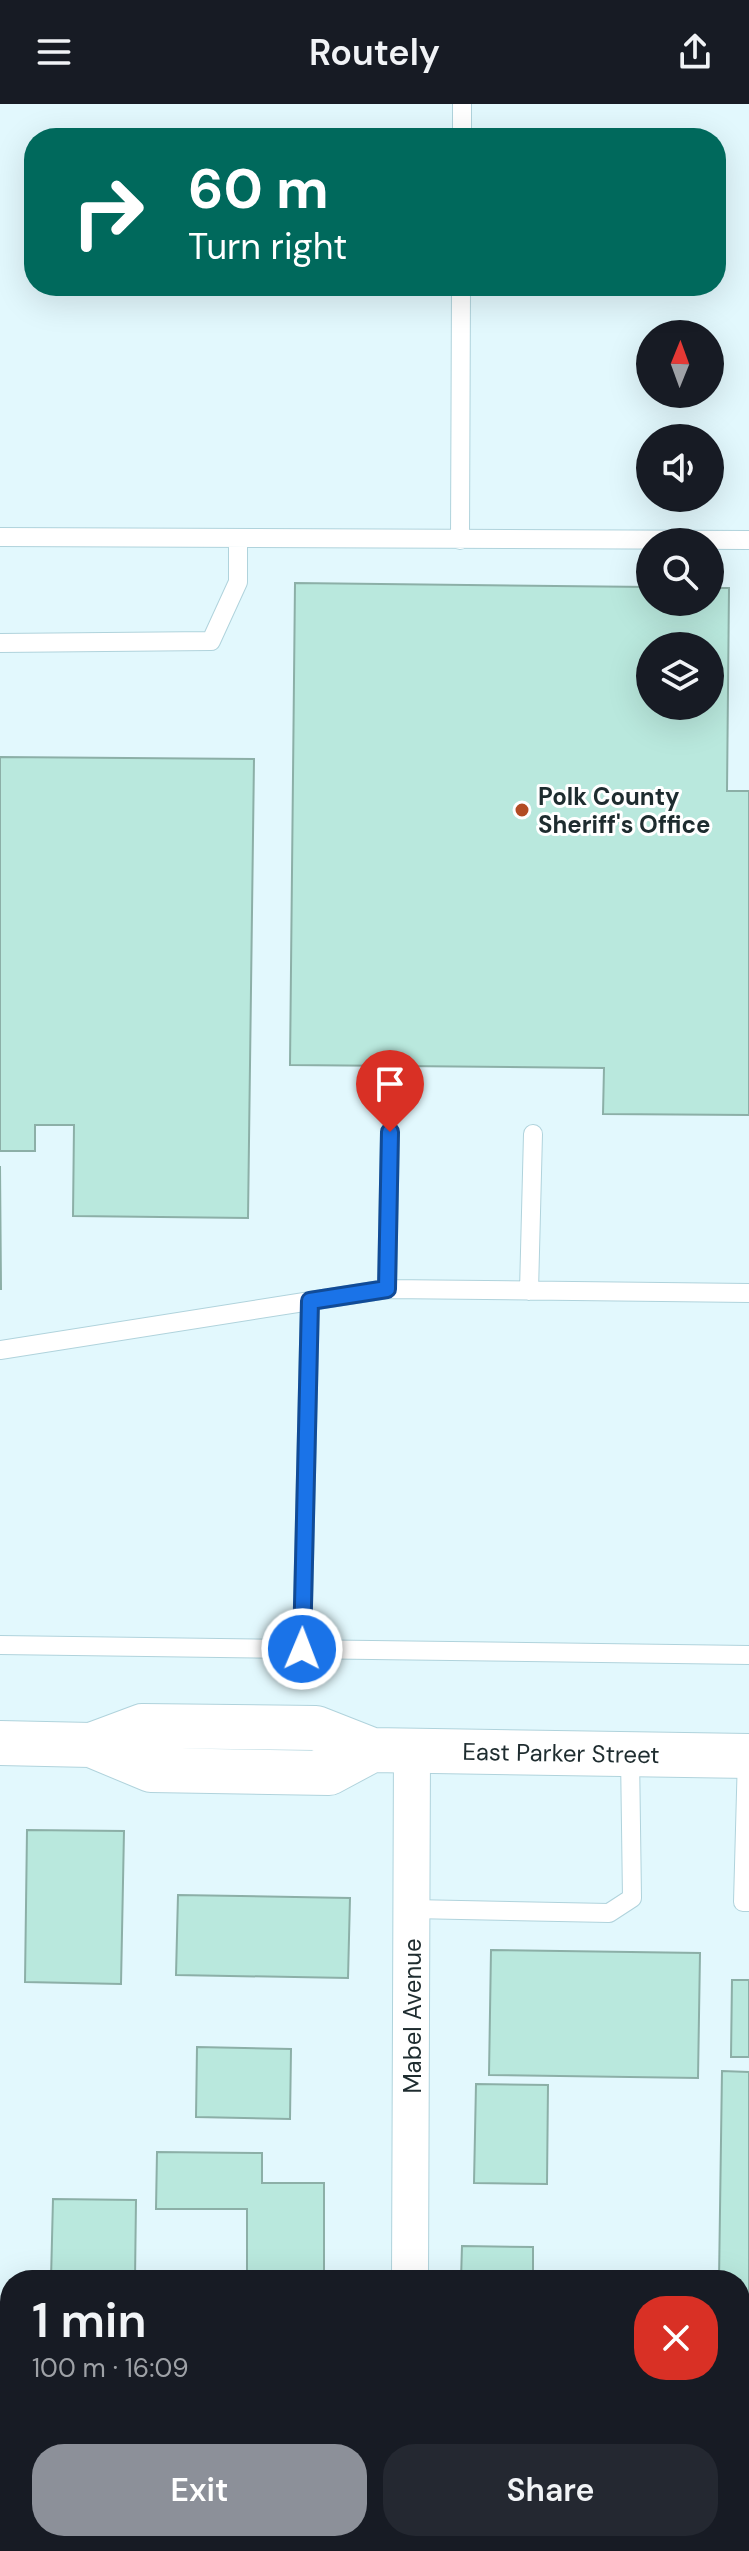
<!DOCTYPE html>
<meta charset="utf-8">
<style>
body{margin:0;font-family:"DM Sans",sans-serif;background:#242831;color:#f1f3f6;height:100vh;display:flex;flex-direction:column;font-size:30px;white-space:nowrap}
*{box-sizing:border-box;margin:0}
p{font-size:26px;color:#9ea1a6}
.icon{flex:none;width:44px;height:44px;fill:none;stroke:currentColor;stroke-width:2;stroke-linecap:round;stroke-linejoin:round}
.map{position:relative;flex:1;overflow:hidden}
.drawer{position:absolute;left:0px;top:2166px;width:750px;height:282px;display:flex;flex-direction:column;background:#171b24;border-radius:32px 32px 0 0;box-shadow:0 8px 32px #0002}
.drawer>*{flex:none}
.guide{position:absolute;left:24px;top:24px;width:702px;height:168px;border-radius:32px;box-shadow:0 8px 32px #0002;background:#00695c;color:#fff;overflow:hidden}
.needle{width:52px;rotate:1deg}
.fabs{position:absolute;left:636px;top:216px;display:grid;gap:16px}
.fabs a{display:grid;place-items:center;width:88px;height:88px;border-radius:50%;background:#171b24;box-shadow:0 8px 32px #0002;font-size:40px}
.pin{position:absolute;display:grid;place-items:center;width:68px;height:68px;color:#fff;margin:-82px -34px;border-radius:50% 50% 50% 0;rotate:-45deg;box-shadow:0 0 8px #0007}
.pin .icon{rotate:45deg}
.me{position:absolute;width:88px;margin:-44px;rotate:1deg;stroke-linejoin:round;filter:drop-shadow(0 0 6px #0008)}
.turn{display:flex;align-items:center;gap:28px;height:168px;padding:0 32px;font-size:36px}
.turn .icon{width:104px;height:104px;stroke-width:2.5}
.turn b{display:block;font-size:56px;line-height:68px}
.round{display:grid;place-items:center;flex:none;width:84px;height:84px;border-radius:32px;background:#242831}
.summary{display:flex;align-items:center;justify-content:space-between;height:136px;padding:0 32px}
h1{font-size:48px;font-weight:600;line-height:60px}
.action{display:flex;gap:16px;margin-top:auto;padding:16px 32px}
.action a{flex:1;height:92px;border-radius:32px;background:#8c9099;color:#fff;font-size:32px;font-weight:600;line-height:92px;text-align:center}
.action a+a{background:#242831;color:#f1f3f6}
header{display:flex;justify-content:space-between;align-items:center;height:104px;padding:0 32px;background:#171b24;font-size:36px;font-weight:600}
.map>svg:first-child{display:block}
.building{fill:#b9e8dd;stroke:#8cafa7;stroke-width:2;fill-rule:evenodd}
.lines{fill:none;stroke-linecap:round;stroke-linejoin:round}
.lane-casing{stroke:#b0d3dc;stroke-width:20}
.street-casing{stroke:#b0d3dc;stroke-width:38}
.secondary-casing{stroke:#b0d3dc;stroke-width:46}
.lane{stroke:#fff;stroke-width:18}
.street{stroke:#fff;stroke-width:36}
.secondary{stroke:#fff;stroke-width:44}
.route-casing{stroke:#114b97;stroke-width:20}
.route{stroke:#1a73e8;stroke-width:14}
.poi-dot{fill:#b24c23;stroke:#fff;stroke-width:3}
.labels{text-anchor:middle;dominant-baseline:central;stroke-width:6;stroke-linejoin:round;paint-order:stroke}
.poi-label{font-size:24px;font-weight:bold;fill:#1e2c2f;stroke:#fff;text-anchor:start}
.street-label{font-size:24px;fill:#1e2c2f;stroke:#fff}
</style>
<header><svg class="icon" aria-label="menu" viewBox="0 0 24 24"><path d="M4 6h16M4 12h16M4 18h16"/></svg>Routely<svg class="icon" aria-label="share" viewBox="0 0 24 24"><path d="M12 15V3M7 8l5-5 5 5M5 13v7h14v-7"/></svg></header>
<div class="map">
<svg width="749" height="2447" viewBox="0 0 749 2447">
<rect width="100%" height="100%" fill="#e2f8fd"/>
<path class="building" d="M 295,479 L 650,483 L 650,498 L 710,498 L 710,484 L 729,484 L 727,687 L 749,687 L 749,1011 L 603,1010 L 604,964 L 290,961 ZM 650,542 L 710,542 L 710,602 L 650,602 Z
M 0,653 L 254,655 L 248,1114 L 73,1112 L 74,1021 L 35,1021 L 35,1047 L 0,1047 Z
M 0,1062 L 1,1185 L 0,1185 Z
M 27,1726 L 124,1727 L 121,1880 L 25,1878 Z
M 178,1791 L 350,1794 L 348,1874 L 176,1871 Z
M 491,1846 L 700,1849 L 698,1974 L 489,1971 Z
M 732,1876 L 749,1876 L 749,1953 L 731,1953 Z
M 197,1943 L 291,1945 L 290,2015 L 196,2013 Z
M 722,1967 L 749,1968 L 749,2227 L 740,2227 L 740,2176 L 719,2176 Z
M 476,1980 L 548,1981 L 547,2080 L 474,2079 Z
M 157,2048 L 262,2049 L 262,2079 L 324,2079 L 324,2176 L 247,2176 L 247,2105 L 156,2105 Z
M 53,2095 L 136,2096 L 135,2176 L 51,2176 Z
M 462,2142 L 533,2143 L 533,2176 L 461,2176 Z
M 740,2308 L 749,2308 L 749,2447 L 716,2447 L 716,2438 L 740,2438 Z
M 0,2342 L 10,2342 L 10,2415 L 0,2415 Z"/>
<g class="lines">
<g class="lane-casing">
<path id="lane" d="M 462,34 L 462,0
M 0,433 L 749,436
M 460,436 L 461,182
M 0,539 L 211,537 L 238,478 L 238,435
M 387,1185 L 390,1028
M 529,1187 L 533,1030
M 0,1246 L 387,1185 L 749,1189
M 0,1541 L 749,1551
M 302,1545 L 310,1197
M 747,1652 L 743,1798 L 749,1798
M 412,1805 L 609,1809 L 632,1794 L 630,1651"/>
</g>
<g class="street-casing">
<path id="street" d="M 410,2176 L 412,1647
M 0,2262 L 10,2262
M 740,2273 L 749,2274
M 406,2447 L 406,2438"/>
</g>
<g class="secondary-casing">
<path id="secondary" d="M 0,1639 L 91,1641 L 151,1666 L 329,1669 L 372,1646
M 91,1641 L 142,1622 L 316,1624 L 372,1646 L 749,1652"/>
</g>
<use href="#lane" class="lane"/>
<use href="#street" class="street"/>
<use href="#secondary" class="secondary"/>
</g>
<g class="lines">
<g class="route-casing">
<path id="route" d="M 302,1545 L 310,1197 L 387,1185 L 390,1028"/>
</g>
<use href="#route" class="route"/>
</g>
<circle class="poi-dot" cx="522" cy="706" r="8"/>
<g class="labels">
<g class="poi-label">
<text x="538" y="692">Polk County<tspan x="538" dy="28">Sheriff's Office</tspan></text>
</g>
<g class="street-label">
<text transform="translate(561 1649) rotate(1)">East Parker Street</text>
<text transform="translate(412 1912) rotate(-90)">Mabel Avenue</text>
</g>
</g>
</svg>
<div class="fabs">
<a><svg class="needle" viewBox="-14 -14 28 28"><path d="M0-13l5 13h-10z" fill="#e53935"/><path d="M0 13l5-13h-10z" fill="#9ea1a6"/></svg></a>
<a><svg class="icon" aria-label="sound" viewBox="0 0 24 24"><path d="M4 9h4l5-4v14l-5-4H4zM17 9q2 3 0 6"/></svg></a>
<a><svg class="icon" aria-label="search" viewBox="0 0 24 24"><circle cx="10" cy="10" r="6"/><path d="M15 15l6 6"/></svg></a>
<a><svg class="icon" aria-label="layers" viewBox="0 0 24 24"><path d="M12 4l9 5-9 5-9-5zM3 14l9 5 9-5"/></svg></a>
</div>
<div class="pin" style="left:390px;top:1028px;background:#d93025"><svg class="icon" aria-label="arrive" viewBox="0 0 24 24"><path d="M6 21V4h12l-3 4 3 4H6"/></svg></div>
<svg class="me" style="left:302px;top:1545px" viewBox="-20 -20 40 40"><circle r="17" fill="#1a73e8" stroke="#fff" stroke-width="3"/><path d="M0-11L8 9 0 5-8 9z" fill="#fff"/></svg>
<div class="guide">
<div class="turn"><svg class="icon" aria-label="right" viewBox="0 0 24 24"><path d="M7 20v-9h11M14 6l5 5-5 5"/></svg><div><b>60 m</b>Turn right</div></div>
</div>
<section class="drawer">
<div class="summary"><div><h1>1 min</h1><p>100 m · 16:09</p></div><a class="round" style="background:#d93025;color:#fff"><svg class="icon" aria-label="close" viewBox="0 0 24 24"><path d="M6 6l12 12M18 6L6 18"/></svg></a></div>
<div class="action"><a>Exit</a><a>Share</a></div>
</section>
</div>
